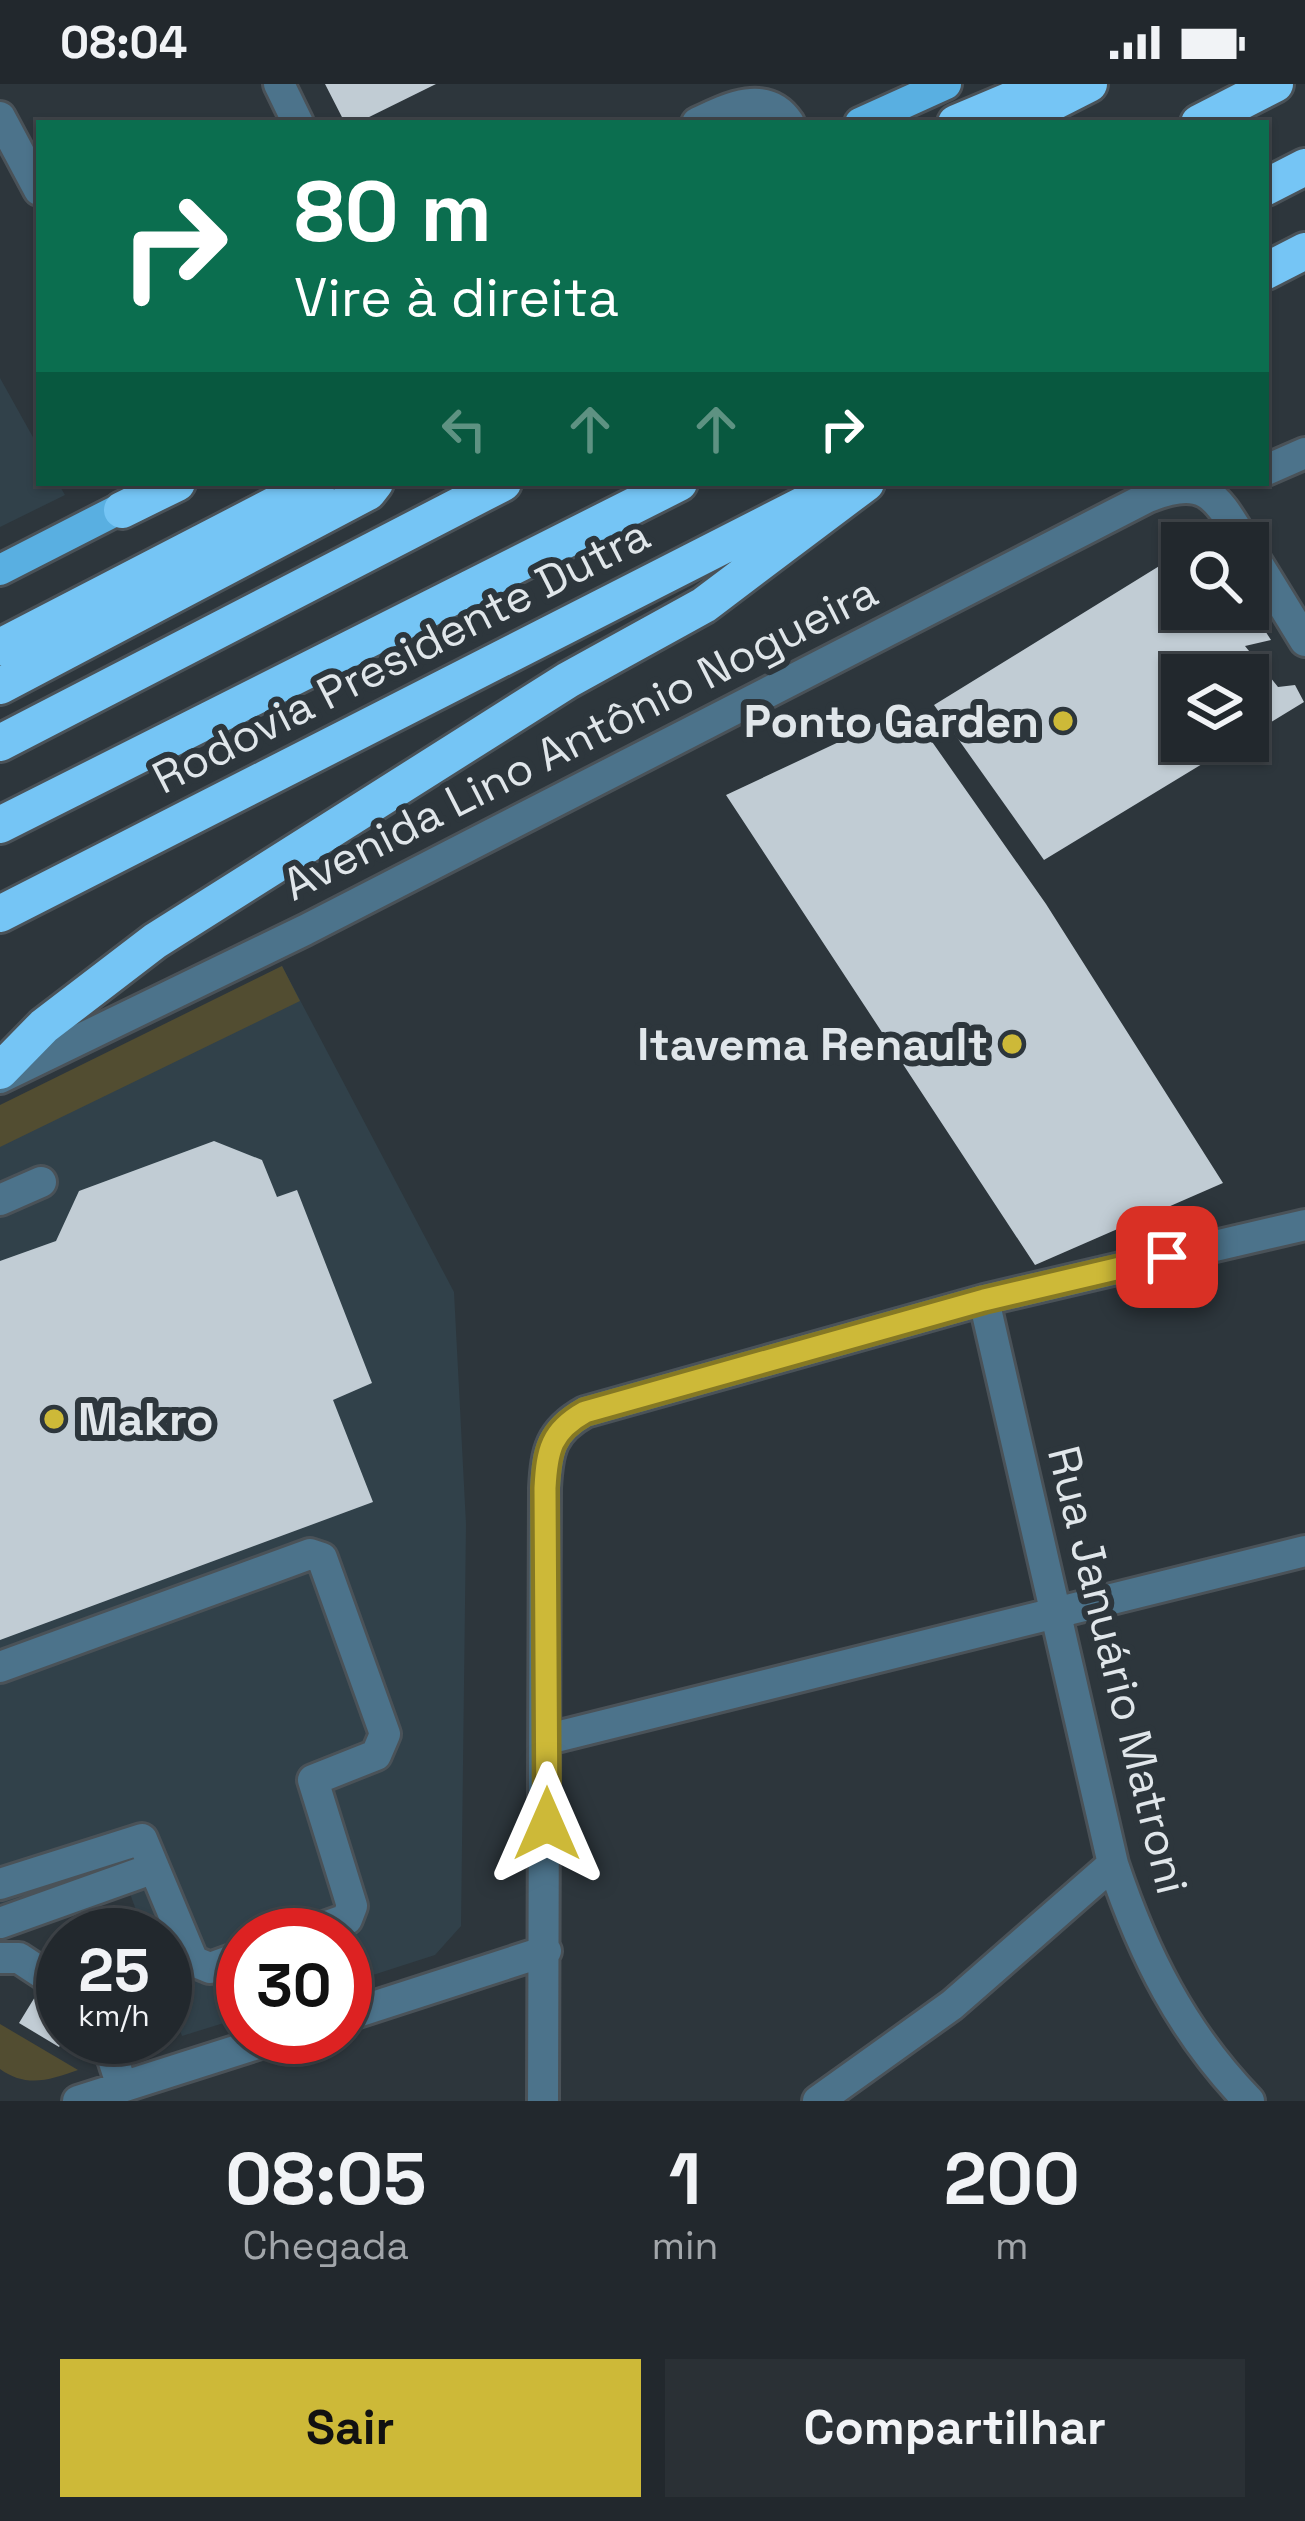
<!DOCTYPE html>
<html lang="pt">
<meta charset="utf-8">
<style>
body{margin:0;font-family:"Space Grotesk",sans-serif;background:#2a3035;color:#f1f3f6;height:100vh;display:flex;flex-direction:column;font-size:45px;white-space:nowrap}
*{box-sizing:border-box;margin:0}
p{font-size:39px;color:#a2a6aa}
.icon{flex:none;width:66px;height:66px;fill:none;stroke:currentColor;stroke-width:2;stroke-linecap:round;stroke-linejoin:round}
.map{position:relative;height:2017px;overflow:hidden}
.details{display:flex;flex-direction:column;background:#22282d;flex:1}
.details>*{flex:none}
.guide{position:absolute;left:36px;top:36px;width:1233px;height:366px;border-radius:0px;box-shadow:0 3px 9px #0004,0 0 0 3px #3f4449;background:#0b6e4f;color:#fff;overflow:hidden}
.controls{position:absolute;left:1161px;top:438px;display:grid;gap:24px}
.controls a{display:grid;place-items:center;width:108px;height:108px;border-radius:0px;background:#22282d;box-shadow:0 3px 9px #0004,0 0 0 3px #3f4449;font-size:60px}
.speed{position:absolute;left:36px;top:1824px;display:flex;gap:24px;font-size:60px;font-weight:700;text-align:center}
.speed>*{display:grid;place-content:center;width:156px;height:156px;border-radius:50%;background:#22282d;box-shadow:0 3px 9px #0004,0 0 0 3px #3f4449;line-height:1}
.speed small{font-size:30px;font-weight:400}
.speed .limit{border:18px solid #d22;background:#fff;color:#111}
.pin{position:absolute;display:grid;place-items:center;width:102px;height:102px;color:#fff;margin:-51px;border-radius:24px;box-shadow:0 6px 18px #0006}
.me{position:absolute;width:132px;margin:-66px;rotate:0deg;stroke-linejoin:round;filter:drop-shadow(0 0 9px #0008)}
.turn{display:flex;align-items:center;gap:42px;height:252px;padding:0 60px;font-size:54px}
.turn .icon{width:156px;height:156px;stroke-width:2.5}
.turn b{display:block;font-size:84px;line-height:102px}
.lanes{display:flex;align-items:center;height:114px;padding:0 60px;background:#0003;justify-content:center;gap:60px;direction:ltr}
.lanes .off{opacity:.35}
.eta{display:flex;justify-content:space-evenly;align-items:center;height:204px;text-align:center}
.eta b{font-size:72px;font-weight:800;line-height:84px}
.cta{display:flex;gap:24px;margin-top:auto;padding:24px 60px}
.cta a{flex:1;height:138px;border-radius:0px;background:#cdb938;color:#111;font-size:48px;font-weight:800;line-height:138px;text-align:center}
.cta a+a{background:#2a3035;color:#f1f3f6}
.status{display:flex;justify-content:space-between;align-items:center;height:84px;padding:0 60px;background:#22282d;direction:ltr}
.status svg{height:33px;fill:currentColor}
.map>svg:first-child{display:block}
.built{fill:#31414a}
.green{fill:#524d31}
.building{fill:#c1ccd4}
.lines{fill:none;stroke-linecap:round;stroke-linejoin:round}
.minor-casing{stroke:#4a5258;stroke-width:36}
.major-casing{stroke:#4a5258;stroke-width:36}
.highway-casing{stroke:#4a5258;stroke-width:42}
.minor{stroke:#4c738b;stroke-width:30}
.major{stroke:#59afe1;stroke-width:30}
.highway{stroke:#75c5f5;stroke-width:36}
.route-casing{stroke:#857824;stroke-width:30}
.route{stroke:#cdb938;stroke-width:21}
.poi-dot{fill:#cdb938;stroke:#2d363c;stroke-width:4.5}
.labels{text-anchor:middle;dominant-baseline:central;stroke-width:12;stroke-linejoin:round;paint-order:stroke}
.street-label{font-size:45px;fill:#e0e6ea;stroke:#2d363c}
.poi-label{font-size:45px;font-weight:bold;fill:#e0e6ea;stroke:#2d363c;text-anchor:end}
</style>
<div class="status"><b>08:04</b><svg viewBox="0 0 49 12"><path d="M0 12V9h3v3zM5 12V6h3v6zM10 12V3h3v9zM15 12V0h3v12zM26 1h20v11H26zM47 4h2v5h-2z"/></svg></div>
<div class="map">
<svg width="1305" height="2017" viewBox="0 0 1305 2017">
<rect width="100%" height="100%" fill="#2d363c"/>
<path class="built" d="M 0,294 L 39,364 L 39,399 L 58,399 L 65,411 L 0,443 Z
M 282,882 L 454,1208 L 466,1440 L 461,1842 L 435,1871 L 345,1900 L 345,1851 L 243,1851 L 243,1933 L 182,1952 L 165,1906 L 165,1851 L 145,1851 L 128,1804 L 0,1845 L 0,1026 Z"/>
<path class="green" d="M 282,882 L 300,917 L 0,1063 L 0,1021 Z
M 0,1940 L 78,1986 C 50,1996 26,2004 0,1985 Z"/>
<path class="building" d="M 325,0 L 436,0 L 357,39 L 345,39 Z
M 1182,468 L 1182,525 L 1251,525 L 1271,556 L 1245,562 L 1278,603 L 1295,601 L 1304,618 L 1248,652 L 1248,591 L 1182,591 L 1182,657 L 1240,657 L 1044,776 L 934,621 Z
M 909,625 L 1046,820 L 1223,1099 L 1035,1181 L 726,711 Z
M 214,1057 L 262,1076 L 277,1113 L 297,1106 L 372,1299 L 333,1316 L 373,1418 L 0,1556 L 0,1177 L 56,1157 L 79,1107 Z
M 63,1867 L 66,1953 L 59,1963 L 19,1939 Z"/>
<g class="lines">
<g class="minor-casing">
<path id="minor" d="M 279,0 L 298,39
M 0,33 L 39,106
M 697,39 C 726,25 766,4 789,39
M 1266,386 L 1305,369
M 1248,464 L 1305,557
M 0,994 L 305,846 L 1148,413 C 1206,390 1216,412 1245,459
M 0,1116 L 41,1098
M 984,1216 L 1113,1780 C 1143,1870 1182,1948 1249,2017
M 0,1583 L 310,1470 L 322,1474 L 385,1650 L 376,1671 L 313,1696 L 352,1822 L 347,1835 L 302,1851
M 548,1655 L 1305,1467
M 0,1800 L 142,1755 L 193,1877 L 210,1884 L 243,1872
M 0,1839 L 154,1784
M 0,1874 L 19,1874 L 63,1903
M 345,1932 L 546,1867
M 106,1953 L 122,2003
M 78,2017 L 279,1953
M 543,2017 L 545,1404 C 547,1366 551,1347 585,1328 L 984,1216 L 1305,1141
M 818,2017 L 952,1921 L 1113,1780"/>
</g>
<g class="major-casing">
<path id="major" d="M 860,39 L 946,0
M 0,486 L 139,415"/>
</g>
<g class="highway-casing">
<path id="highway" d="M 1028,31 L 1089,0
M 956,39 L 1049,0
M 1199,39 L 1275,0
M 1266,103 L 1305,83
M 1266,187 L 1305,167
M 122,426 L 177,399
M 0,563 L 317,399
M 0,602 L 368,408 L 375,399
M 0,659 L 503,399
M 0,741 L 679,399
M 0,830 L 842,401
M 0,987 L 44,942 L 155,857 L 568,596 L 704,521 L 866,399"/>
</g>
<use href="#minor" class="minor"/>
<use href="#major" class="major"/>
<use href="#highway" class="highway"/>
</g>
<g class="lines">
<g class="route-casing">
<path id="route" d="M 547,1740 L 545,1404 C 547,1366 551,1347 585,1328 L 984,1216 L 1167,1173"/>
</g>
<use href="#route" class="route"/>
</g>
<g class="poi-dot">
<circle cx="1063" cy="637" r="12"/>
<circle cx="1012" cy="960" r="12"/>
<circle cx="54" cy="1335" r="12"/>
</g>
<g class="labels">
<g class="street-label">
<text transform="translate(401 572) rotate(-27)">Rodovia Presidente Dutra</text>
<text transform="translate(580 654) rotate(-27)">Avenida Lino Antônio Nogueira</text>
<text transform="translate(1118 1586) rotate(76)">Rua Januário Matroni</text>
</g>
<g class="poi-label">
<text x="1039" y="637">Ponto Garden</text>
<text x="988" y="960">Itavema Renault</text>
<text x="78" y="1335" text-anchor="start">Makro</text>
</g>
</g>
</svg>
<div class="controls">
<a><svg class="icon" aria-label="search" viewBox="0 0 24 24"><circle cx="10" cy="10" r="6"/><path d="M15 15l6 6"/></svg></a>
<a><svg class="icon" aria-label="layers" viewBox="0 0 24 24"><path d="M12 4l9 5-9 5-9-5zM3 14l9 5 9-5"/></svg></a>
</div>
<div class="speed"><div>25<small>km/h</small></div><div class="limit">30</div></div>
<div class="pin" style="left:1167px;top:1173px;background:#d93025"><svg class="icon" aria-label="arrive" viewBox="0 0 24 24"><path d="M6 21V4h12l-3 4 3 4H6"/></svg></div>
<svg class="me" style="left:547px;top:1740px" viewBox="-20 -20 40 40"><path d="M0-17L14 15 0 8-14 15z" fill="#cdb938" stroke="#fff" stroke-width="4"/></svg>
<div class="guide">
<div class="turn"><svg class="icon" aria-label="right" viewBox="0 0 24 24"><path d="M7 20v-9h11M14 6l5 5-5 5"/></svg><div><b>80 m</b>Vire à direita</div></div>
<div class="lanes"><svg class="icon off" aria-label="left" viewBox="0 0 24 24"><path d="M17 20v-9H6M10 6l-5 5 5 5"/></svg><svg class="icon off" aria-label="ahead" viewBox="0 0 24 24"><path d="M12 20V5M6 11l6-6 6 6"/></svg><svg class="icon off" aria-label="ahead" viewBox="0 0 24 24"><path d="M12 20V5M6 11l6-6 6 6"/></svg><svg class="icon" aria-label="right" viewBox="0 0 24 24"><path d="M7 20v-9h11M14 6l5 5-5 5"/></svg></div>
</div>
</div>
<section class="details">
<div class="eta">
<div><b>08:05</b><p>Chegada</p></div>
<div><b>1</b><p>min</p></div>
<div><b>200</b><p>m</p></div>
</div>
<div class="cta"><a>Sair</a><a>Compartilhar</a></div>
</section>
